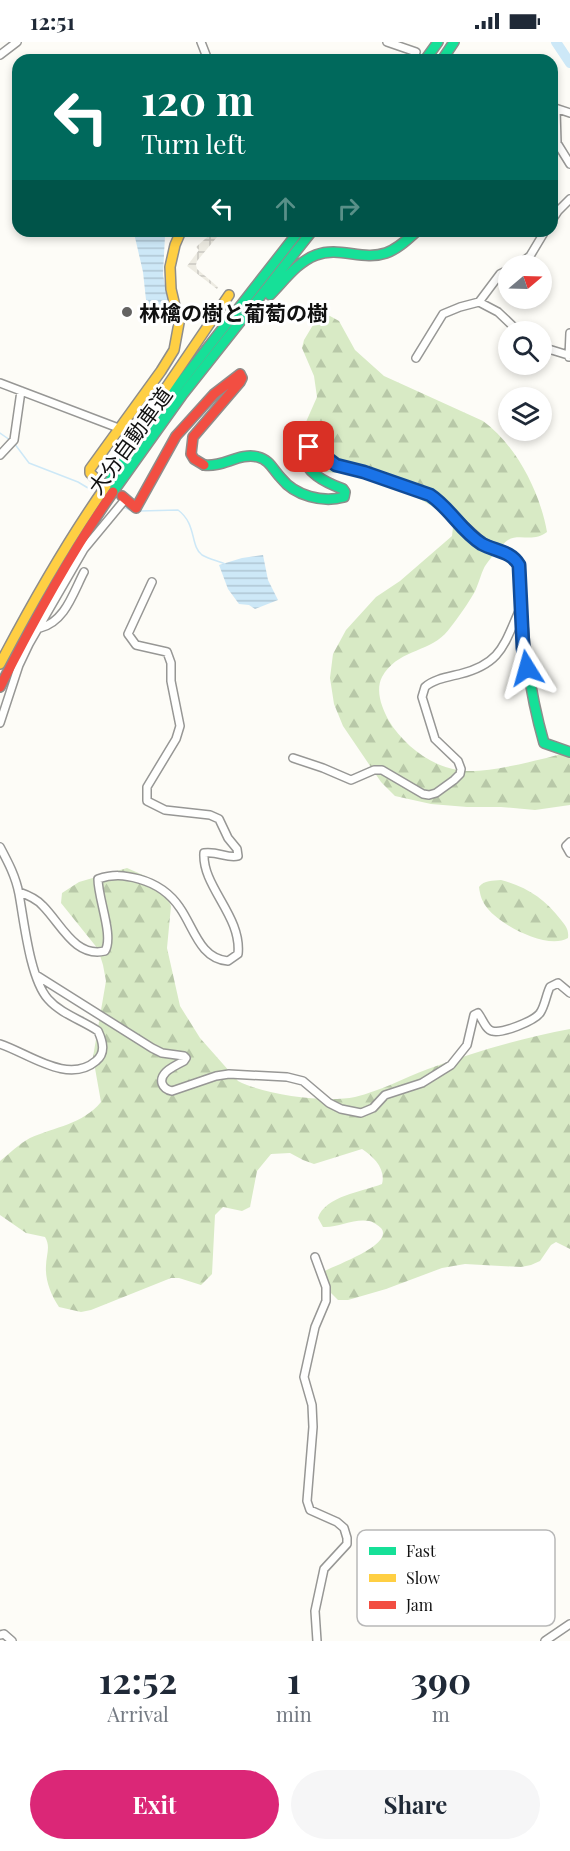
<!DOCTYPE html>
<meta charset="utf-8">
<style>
body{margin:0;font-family:"Playfair Display","Noto Sans JP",serif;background:#f6f6f7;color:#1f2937;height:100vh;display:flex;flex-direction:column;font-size:22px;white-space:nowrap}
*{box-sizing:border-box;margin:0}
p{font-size:20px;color:#747a83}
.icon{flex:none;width:33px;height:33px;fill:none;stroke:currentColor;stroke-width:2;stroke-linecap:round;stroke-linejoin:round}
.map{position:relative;height:1599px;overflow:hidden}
.sheet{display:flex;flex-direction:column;background:#fff;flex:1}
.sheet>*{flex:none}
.guide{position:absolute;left:12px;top:12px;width:546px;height:183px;border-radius:18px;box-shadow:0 3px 9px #0003;background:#00695c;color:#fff;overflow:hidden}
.needle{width:39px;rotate:71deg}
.buttons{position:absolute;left:498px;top:213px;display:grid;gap:12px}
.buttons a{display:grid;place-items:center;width:54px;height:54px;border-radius:50%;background:#fff;box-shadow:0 3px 9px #0003;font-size:30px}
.pin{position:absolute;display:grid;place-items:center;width:51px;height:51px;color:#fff;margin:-26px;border-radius:12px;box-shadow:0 3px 9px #0006}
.me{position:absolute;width:66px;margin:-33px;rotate:352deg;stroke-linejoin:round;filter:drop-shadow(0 0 4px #0008)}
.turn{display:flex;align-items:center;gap:21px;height:126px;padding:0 30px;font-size:27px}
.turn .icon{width:78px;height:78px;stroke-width:2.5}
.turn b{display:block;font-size:42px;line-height:51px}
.lanes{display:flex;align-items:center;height:57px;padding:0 30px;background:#0003;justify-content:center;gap:30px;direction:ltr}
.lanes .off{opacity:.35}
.eta{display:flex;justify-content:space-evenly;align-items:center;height:102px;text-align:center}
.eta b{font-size:36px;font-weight:700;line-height:42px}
.action{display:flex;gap:12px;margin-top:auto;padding:12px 30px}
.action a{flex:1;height:69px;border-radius:36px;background:#db2777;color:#fff;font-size:24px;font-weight:700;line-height:69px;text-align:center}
.action a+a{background:#f6f6f7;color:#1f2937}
.status{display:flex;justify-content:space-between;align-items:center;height:42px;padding:0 30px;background:#fff;direction:ltr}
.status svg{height:16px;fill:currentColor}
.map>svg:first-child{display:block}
.forest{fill:url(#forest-firs)}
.plaza{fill:url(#plaza-grid)}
.water{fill:url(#water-rules)}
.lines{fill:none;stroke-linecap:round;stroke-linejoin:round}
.stream{stroke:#cde8f7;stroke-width:1.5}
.river{stroke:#cde8f7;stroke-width:10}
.street-casing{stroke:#979795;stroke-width:10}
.fast-casing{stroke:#8e8d8b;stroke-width:12}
.slow-casing{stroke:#8e8d8b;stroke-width:12}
.jam-casing{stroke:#8e8d8b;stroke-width:12}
.street{stroke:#fffffe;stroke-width:7}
.fast{stroke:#16e098;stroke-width:9}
.slow{stroke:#ffcf43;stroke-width:9}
.jam{stroke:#f24e42;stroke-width:9}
.route-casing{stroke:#114b97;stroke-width:15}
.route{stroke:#1a73e8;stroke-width:10}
.poi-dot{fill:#646362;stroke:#fff;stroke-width:2}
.labels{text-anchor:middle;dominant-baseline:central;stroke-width:6;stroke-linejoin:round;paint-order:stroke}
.poi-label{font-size:21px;font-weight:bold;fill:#111;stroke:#fff;text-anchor:start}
.street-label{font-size:21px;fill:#111;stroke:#fff}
.key{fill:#fff;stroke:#b8b8b8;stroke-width:1.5}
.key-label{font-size:16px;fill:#111}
</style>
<div class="status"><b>12:51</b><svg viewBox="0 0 49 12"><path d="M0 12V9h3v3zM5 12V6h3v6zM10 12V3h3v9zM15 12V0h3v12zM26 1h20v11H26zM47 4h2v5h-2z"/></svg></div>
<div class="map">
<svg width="570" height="1599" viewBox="0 0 570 1599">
<defs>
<pattern id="forest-firs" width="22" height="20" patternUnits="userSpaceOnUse" patternTransform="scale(1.5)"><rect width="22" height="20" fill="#d8eac5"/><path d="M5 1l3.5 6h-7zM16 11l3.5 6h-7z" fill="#b8c8a8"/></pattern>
<pattern id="plaza-grid" width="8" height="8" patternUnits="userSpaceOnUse" patternTransform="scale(1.5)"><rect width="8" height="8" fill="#edebe2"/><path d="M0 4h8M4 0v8" fill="none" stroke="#cac8c1"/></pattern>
<pattern id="water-rules" width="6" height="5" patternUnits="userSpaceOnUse" patternTransform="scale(1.5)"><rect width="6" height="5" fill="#cde8f7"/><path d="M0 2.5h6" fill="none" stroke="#afc6d3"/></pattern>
</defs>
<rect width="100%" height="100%" fill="#fdfcf7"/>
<path class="forest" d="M 322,274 L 330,274 L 339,279 L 355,308 L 384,334 L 483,379 C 516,403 540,450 547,490 C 533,501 520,491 508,498 C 503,501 487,520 484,526 C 481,532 479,540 476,547 C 473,555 451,586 445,592 C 426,611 397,608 382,635 C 375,649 382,666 389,679 C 403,702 430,724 458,728 C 486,733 541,717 570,710 L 570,763 L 535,768 L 501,765 L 467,765 L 431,762 L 395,754 L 381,740 L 343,684 L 334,662 L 330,636 L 333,612 L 346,588 L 376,555 L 400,539 L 452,494 L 453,485 L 449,474 L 380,434 L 312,429 L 303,419 L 299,403 L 302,389 L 317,355 L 314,334 L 302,306 L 304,298 L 316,278 Z
M 127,826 L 152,837 L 164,849 L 171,864 L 167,906 L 180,964 L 200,996 L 238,1039 C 265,1053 325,1061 355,1055 C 380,1049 404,1036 428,1027 C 474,1010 522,996 570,987 L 570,1207 L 556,1200 L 551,1203 L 540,1219 L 531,1223 L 521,1225 L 465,1222 L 442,1226 L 386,1247 L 348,1258 L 338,1258 L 330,1250 L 323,1230 C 332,1224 395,1203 381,1186 C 379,1184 372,1179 369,1179 C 354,1176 338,1186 323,1185 L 318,1176 C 325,1154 362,1150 382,1142 C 386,1127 374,1115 362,1107 L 314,1122 L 303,1118 L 290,1111 L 271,1112 L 257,1129 L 250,1165 L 242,1169 L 223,1165 L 215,1173 L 212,1232 L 201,1243 L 179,1236 L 171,1236 L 91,1268 L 81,1270 L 59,1265 C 51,1253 45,1238 46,1224 C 46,1213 51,1205 45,1195 L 26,1191 L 0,1173 L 0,1119 C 9,1112 20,1101 30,1096 C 55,1085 83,1082 101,1060 L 93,1015 L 106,939 L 103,923 L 98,907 L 61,861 L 62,851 L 79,840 Z
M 501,838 C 527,845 545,857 561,878 C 566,884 569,888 568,896 C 547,908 501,883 488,867 C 482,860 480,853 479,845 C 484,838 493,839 501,838 Z"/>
<path class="plaza" d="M 214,189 L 222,189 L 197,219 L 196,223 L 197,227 L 218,245 L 217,247 L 187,224 L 199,208 L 196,205 Z"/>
<path class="water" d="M 135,189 C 146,189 154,195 165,194 L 163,233 L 169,262 L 167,276 L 158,279 L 150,276 L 147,267 L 143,230 L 134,191 Z
M 263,513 L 268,538 L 278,558 L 255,567 L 249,563 L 239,562 L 228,547 L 219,523 L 242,516 Z"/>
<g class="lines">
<path class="stream" d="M 0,391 L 10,398
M 14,401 L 29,421 L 78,440 L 93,449
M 123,465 L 132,469
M 140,469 L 178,468 C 197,482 190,504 202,513 C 209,517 218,519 225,522"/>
<path class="river" d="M 556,0 L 570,21"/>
<g class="street-casing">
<path id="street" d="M 201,0 L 208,18
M 387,0 L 416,10
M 0,13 L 17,0
M 552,65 L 570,71
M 556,67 L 557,101 L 570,122
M 552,178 L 558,169 L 570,157
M 517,224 L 530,214 L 545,189
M 479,260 L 498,270 L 519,290
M 542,305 L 568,313
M 569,315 L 570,291
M 416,316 L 443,272 L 460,265 L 479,260 L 500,232 L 508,228
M 0,341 L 121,387
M 0,413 L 14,398 L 21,349
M 40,586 C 65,580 73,551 84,530
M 0,681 L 19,623 L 29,602 L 84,507 L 123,460
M 293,716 L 323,726 L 351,738 L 374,728 L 382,728 L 423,752 L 429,753 L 436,751 L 454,738 L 460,732 L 461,727 L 458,719 L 435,697 L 422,655 L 425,645 C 434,637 448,635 460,632 C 503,621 504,601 521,565
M 570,800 L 566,804 L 570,811
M 0,805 C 8,820 16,835 19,852 C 24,879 30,937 48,957 C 61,972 82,978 98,989 C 103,1000 106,1011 96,1019 C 68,1043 28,1011 0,1002
M 19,850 C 28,853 37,857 43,864 C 61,882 75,916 105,909 C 114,894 98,857 98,837 C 113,832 124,833 139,837 C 157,842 170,851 180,866 C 194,886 200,917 228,919 L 238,912 C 242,874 202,845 204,811 C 218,809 228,817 238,814 L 237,807 L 228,796 L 219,777 L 210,773 L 165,768 L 147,759 L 147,745 L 176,697 L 180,684 L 171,639 L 171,621 L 167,610 L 136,603 L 128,592 L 152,540
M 36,933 L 152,1006 L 162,1011 L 184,1014 L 186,1016 L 184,1019 C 178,1022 170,1026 166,1030 C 158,1038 162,1047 172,1049 L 216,1034 L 229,1032 L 287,1035 L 303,1039 L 329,1061 L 341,1067 L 361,1071 L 373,1066 L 385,1053 L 422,1041 L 451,1023 L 467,1003 L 474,973 L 478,971 C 482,976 486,988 492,989 C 502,992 534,979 540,971 C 545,964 546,953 550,945 L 558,941 L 570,951
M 315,1215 L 326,1245 L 326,1259 L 315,1285 L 304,1335 L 312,1363 L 313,1385 L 307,1459 L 310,1468 L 337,1480 L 344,1486 L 347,1496 L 347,1502 L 324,1527 L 315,1569 L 317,1599
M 0,1593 L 4,1592 L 12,1599
M 545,1599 L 570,1582"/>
</g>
<g class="fast-casing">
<path id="fast" d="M 425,18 L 438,0
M 442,18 L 454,0
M 270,253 C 284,239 297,220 316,213 C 339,204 363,219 386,211 C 398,207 408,197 417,189
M 204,423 C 222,426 240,410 258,415 C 270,418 273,428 281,436 C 295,454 323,461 344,455 L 345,450 L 343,447 C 324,440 306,431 301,410 L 303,406 L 315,407 L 336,424 L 364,430 L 430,453 L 482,501 L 510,513 L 519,523 C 521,584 527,642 544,701 L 570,710
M 106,444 L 177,345 L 299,189
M 113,450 L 183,352 L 312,189"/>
</g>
<g class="slow-casing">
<path id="slow" d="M 159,356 L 229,253
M 94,435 L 90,431 L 90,427 L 161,329 L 174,308 L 179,281 L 171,247 L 170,225 L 175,203 L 181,189
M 0,622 C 32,561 66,501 106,444"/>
</g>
<g class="jam-casing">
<path id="jam" d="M 122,454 L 136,466 L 176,394 L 214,352 L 240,332 L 242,336 L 240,340 L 193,395 L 191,412 L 194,417 L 204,423
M 0,645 C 34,578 70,512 113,450"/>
</g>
<use href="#street" class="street"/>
<use href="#fast" class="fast"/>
<use href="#slow" class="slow"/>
<use href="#jam" class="jam"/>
</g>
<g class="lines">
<g class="route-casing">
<path id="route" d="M 309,405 L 315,407 L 336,423 L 364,430 L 430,453 C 450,466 461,489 482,502 C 495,509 511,509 519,523 L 523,606 L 527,626"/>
</g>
<use href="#route" class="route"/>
</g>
<circle class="poi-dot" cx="127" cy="270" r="6"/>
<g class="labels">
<g class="poi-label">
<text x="139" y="270">林檎の樹と葡萄の樹</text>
</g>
<g class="street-label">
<text transform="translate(129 398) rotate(-54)">大分自動車道</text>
</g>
</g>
<rect x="357" y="1488" width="198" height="96" rx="9" class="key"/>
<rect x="369" y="1505" width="27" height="8" fill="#16e098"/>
<rect x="369" y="1532" width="27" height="8" fill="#ffcf43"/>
<rect x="369" y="1559" width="27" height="8" fill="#f24e42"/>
<g class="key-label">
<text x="406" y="1515">Fast</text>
<text x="406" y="1542">Slow</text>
<text x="406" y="1569">Jam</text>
</g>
</svg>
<div class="buttons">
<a><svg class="needle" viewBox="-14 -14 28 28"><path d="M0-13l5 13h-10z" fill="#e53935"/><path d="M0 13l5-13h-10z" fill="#747a83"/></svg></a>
<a><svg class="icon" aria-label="search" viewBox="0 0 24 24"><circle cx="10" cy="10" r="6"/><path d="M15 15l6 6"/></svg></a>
<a><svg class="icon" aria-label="layers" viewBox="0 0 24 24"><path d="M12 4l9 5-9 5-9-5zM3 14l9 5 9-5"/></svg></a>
</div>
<div class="pin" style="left:309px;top:405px;background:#d93025"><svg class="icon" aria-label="arrive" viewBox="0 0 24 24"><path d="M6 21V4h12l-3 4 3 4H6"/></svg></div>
<svg class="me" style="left:527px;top:626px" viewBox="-20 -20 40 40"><path d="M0-17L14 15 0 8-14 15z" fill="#1a73e8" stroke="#fff" stroke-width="4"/></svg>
<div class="guide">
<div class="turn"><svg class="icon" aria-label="left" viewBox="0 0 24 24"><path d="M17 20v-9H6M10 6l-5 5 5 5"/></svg><div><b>120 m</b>Turn left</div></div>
<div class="lanes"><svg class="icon" aria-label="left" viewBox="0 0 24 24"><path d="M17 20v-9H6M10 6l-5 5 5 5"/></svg><svg class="icon off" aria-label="ahead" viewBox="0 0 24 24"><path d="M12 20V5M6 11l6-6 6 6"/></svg><svg class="icon off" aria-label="right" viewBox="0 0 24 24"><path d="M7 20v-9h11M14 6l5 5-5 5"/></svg></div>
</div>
</div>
<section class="sheet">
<div class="eta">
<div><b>12:52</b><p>Arrival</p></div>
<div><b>1</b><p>min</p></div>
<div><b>390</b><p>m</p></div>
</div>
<div class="action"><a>Exit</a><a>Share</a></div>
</section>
